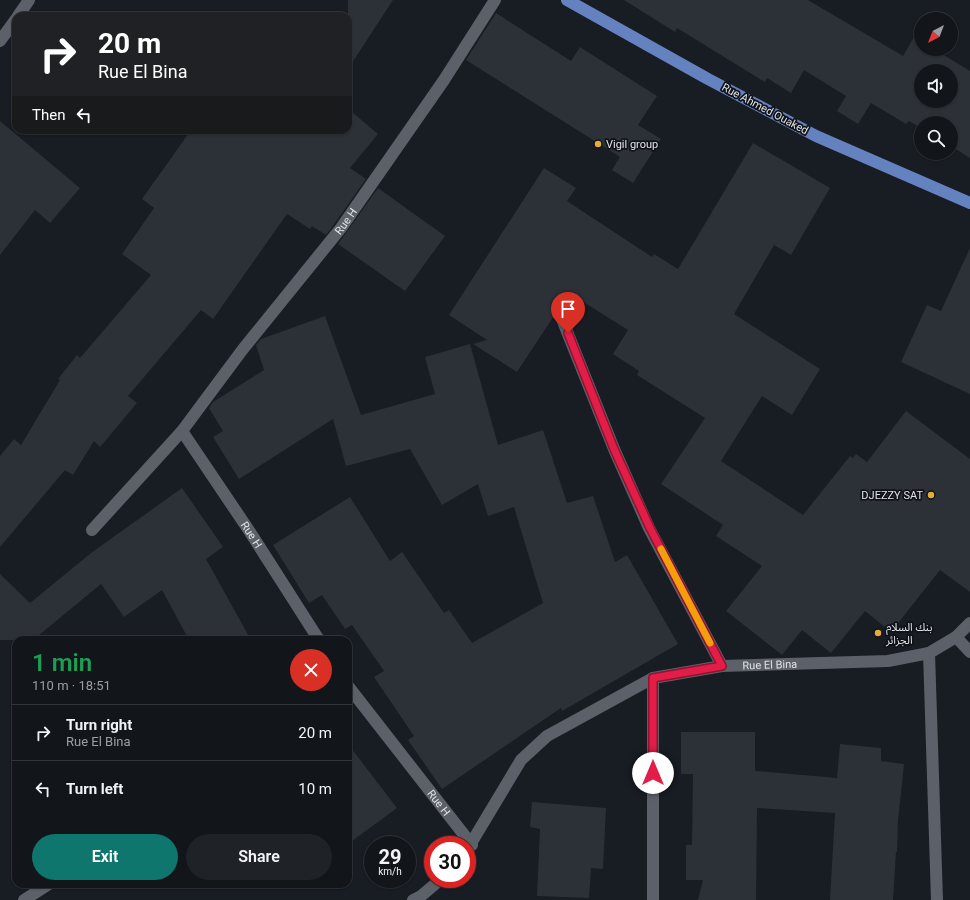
<!DOCTYPE html>
<meta charset="utf-8">
<style>
body{margin:0;font-family:Roboto,"Noto Sans Arabic",sans-serif;background:#1f2227;color:#f1f3f6;height:100vh;display:flex;flex-direction:column;font-size:15px;white-space:nowrap}
*{box-sizing:border-box;margin:0}
p{font-size:13px;color:#9c9fa2}
.icon{flex:none;width:22px;height:22px;fill:none;stroke:currentColor;stroke-width:2;stroke-linecap:round;stroke-linejoin:round}
.map{position:relative;flex:1;overflow:hidden}
.details{position:absolute;left:12px;top:636px;width:340px;height:252px;display:flex;flex-direction:column;background:#12151a;border-radius:12px;box-shadow:0 1px 3px #0004,0 0 0 1px #313439}
.details>*{flex:none}
.top-card{position:absolute;left:12px;top:12px;width:340px;height:122px;border-radius:12px;box-shadow:0 1px 3px #0004,0 0 0 1px #313439;background:#202124;color:#fff;overflow:hidden}
.needle{width:26px;rotate:222deg}
.buttons{position:absolute;left:914px;top:12px;display:grid;gap:8px}
.buttons a{display:grid;place-items:center;width:44px;height:44px;border-radius:50%;background:#12151a;box-shadow:0 1px 3px #0004,0 0 0 1px #313439;font-size:20px}
.speed{position:absolute;left:364px;top:836px;display:flex;gap:8px;font-size:20px;font-weight:700;text-align:center}
.speed>*{display:grid;place-content:center;width:52px;height:52px;border-radius:50%;background:#12151a;box-shadow:0 1px 3px #0004,0 0 0 1px #313439;line-height:1}
.speed small{font-size:10px;font-weight:400}
.speed .limit{border:6px solid #d22;background:#fff;color:#111}
.pin{position:absolute;display:grid;place-items:center;width:34px;height:34px;color:#fff;margin:-41px -17px;border-radius:50% 50% 50% 0;rotate:-45deg;box-shadow:0 0 4px #0007}
.pin .icon{rotate:45deg}
.me{position:absolute;width:44px;margin:-22px;rotate:0deg;stroke-linejoin:round;filter:drop-shadow(0 0 3px #0008)}
.turn{display:flex;align-items:center;gap:14px;height:84px;padding:0 20px;font-size:18px}
.turn .icon{width:52px;height:52px;stroke-width:2.5}
.turn b{display:block;font-size:28px;line-height:34px}
.then{display:flex;align-items:center;height:38px;padding:0 20px;background:#0003;gap:8px;font-size:15px}
.round{display:grid;place-items:center;flex:none;width:42px;height:42px;border-radius:21px;background:#1f2227}
.headline{display:flex;align-items:center;justify-content:space-between;height:68px;padding:0 20px}
h1{font-size:24px;font-weight:600;line-height:30px;color:#1e9e55}
.action{display:flex;gap:8px;margin-top:auto;padding:8px 20px}
.action a{flex:1;height:46px;border-radius:24px;background:#0f766e;color:#fff;font-size:16px;font-weight:600;line-height:46px;text-align:center}
.action a+a{background:#1f2227;color:#f1f3f6}
ul{padding:0;list-style:none}
li{display:flex;align-items:center;gap:12px;height:56px;padding:0 20px;border-top:1px solid #313439}
li div{flex:1}
li b{display:block;font-size:15px}
li em{font-style:normal}
.map>svg:first-child{display:block}
.building{fill:#2c3037;fill-rule:evenodd}
.lines{fill:none;stroke-linecap:round;stroke-linejoin:round}
.minor{stroke:#5c6069;stroke-width:12}
.major{stroke:#6482bf;stroke-width:12}
.route-casing{stroke:#92132f;stroke-width:10}
.route{stroke:#e11d48;stroke-width:7}
.slow{stroke:#f59e0b;stroke-width:7}
.poi-dot{fill:#e4ae35;stroke:#0f1319;stroke-width:1.5}
.labels{text-anchor:middle;dominant-baseline:central;stroke-width:3.5;stroke-linejoin:round;paint-order:stroke}
.street-label{font-size:11px;fill:#e0e3e8;stroke:#0f1319}
.poi-label{font-size:11px;fill:#e0e3e8;stroke:#0f1319;text-anchor:start}
</style>
<div class="map">
<svg width="970" height="900" viewBox="0 0 970 900">
<rect width="100%" height="100%" fill="#181c23"/>
<path class="building" d="M 348,0 L 393,0 L 348,69 Z
M 624,0 L 808,0 L 903,56 L 914,37 L 921,41 L 921,49 L 934,49 L 970,71 L 970,158 L 951,146 L 951,123 L 921,123 L 921,128 L 909,121 L 906,124 L 871,103 L 858,124 L 837,111 L 846,96 L 804,70 L 791,93 L 767,78 L 765,82 L 677,28 L 675,32 ZM 921,71 L 951,71 L 951,101 L 921,101 Z
M 496,13 L 571,61 L 580,47 L 657,96 L 638,125 L 661,139 L 633,183 L 612,170 L 620,157 L 466,60 Z
M 352,112 L 378,134 L 350,168 L 366,179 L 335,223 L 326,235 L 312,226 L 310,229 L 287,214 L 213,319 L 201,310 L 128,396 L 137,403 L 100,447 L 94,441 L 73,475 L 65,470 L 0,547 L 0,456 L 14,439 L 21,445 L 60,380 L 58,379 L 77,355 L 80,358 L 151,275 L 122,254 L 154,208 L 142,199 L 191,130 L 348,130 L 348,116 Z
M 0,121 L 80,188 L 50,223 L 35,210 L 0,255 Z
M 753,143 L 830,188 L 791,255 L 774,245 L 734,314 L 820,369 L 792,415 L 762,396 L 721,461 L 803,515 L 850,456 L 853,458 L 856,454 L 867,462 L 906,411 L 970,459 L 970,592 L 940,570 L 891,632 L 865,611 L 831,653 L 802,630 L 782,655 L 726,611 L 762,566 L 716,536 L 723,525 L 661,484 L 705,418 L 637,375 L 639,371 L 613,354 L 628,330 L 569,293 L 517,372 L 473,344 L 487,340 L 449,315 L 544,168 L 576,188 L 567,201 L 652,257 L 654,254 L 678,269 Z
M 378,188 L 445,236 L 405,291 L 338,244 Z
M 970,248 L 970,394 L 901,362 L 927,305 L 941,311 Z
M 325,316 L 361,415 L 435,394 L 425,357 L 470,344 L 498,445 L 543,430 L 567,503 L 593,496 L 615,562 L 627,555 L 678,644 L 562,711 L 561,708 L 442,789 L 408,740 L 414,736 L 374,677 L 384,671 L 352,625 L 345,629 L 322,595 L 309,603 L 273,545 L 350,497 L 390,561 L 402,552 L 444,613 L 449,610 L 472,643 L 543,603 L 514,507 L 488,516 L 478,484 L 442,505 L 410,449 L 346,466 L 333,419 L 239,479 L 213,437 L 223,431 L 209,408 L 213,402 L 264,370 L 256,345 L 261,339 Z
M 182,488 L 223,547 L 206,559 L 251,640 L 189,640 L 162,590 L 124,617 L 101,584 L 33,640 L 0,640 L 0,574 L 30,603 L 91,553 Z
M 681,732 L 755,732 L 755,771 L 837,778 L 840,744 L 881,748 L 881,761 L 904,764 L 898,821 L 897,852 L 896,852 L 893,900 L 830,900 L 835,813 L 757,808 L 756,900 L 698,900 L 703,880 L 686,880 L 686,845 L 692,845 L 693,774 L 681,774 Z
M 348,744 L 397,808 L 348,844 Z
M 532,802 L 606,808 L 603,869 L 591,868 L 589,898 L 537,896 L 540,829 L 530,827 Z"/>
<g class="lines">
<g class="minor">
<path d="M 18,16 L 29,0"/>
<path d="M 0,41 L 16,19"/>
<path d="M 562,319 L 614,449 L 649,528 L 722,666"/>
<path id="s1" d="M 182,431 L 250,532 L 319,640"/>
<path id="s2" d="M 92,530 L 182,431 L 243,349 L 341,228 L 444,80 L 495,0"/>
<path d="M 956,637 L 970,652"/>
<path d="M 929,653 L 937,900"/>
<path id="s3" d="M 348,686 L 472,845"/>
<path id="s4" d="M 467,850 L 521,760 L 547,736 L 653,678 L 722,666 L 888,661 L 929,653 L 956,637 L 970,623"/>
<path d="M 24,900 L 49,884"/>
<path d="M 413,900 L 421,896 L 441,879"/>
<path d="M 653,900 L 653,678"/>
</g>
<path class="major" d="M 567,0 L 708,79 L 816,136 L 970,203"/>
</g>
<g class="lines">
<g class="route-casing">
<path id="route" d="M 568,333 L 614,449 L 650,528 L 722,666 L 653,678 L 653,773"/>
</g>
<use href="#route" class="route"/>
<path class="slow" d="M 661,549 L 710,643"/>
</g>
<g class="poi-dot">
<circle cx="598" cy="144" r="4"/>
<circle cx="931" cy="495" r="4"/>
<circle cx="878" cy="633" r="4"/>
</g>
<g class="labels">
<g class="street-label">
<text transform="translate(765 109) rotate(28)">Rue Ahmed Ouaked</text>
<text stroke="none"><textPath href="#s2" startOffset="400">Rue H</textPath></text>
<text stroke="none"><textPath href="#s1" startOffset="125">Rue H</textPath></text>
<text stroke="none"><textPath href="#s4" startOffset="379">Rue El Bina</textPath></text>
<text stroke="none"><textPath href="#s3" startOffset="148">Rue H</textPath></text>
</g>
<g class="poi-label">
<text x="606" y="144">Vigil group</text>
<text x="923" y="495" text-anchor="end">DJEZZY SAT</text>
<text x="886" y="627">بنك السلام<tspan x="886" dy="13">الجزائر</tspan></text>
</g>
</g>
</svg>
<div class="buttons">
<a><svg class="needle" viewBox="-14 -14 28 28"><path d="M0-13l5 13h-10z" fill="#e53935"/><path d="M0 13l5-13h-10z" fill="#9c9fa2"/></svg></a>
<a><svg class="icon" aria-label="sound" viewBox="0 0 24 24"><path d="M4 9h4l5-4v14l-5-4H4zM17 9q2 3 0 6"/></svg></a>
<a><svg class="icon" aria-label="search" viewBox="0 0 24 24"><circle cx="10" cy="10" r="6"/><path d="M15 15l6 6"/></svg></a>
</div>
<div class="speed"><div>29<small>km/h</small></div><div class="limit">30</div></div>
<div class="pin" style="left:568px;top:333px;background:#d93025"><svg class="icon" aria-label="arrive" viewBox="0 0 24 24"><path d="M6 21V4h12l-3 4 3 4H6"/></svg></div>
<svg class="me" style="left:653px;top:773px" viewBox="-20 -20 40 40"><circle r="19" fill="#fff"/><path d="M0-13L10 11 0 6-10 11z" fill="#e11d48"/></svg>
<div class="top-card">
<div class="turn"><svg class="icon" aria-label="right" viewBox="0 0 24 24"><path d="M7 20v-9h11M14 6l5 5-5 5"/></svg><div><b>20 m</b>Rue El Bina</div></div>
<div class="then">Then<svg class="icon" aria-label="left" viewBox="0 0 24 24"><path d="M17 20v-9H6M10 6l-5 5 5 5"/></svg></div>
</div>
<section class="details">
<div class="headline"><div><h1>1 min</h1><p>110 m · 18:51</p></div><a class="round" style="background:#d93025;color:#fff"><svg class="icon" aria-label="close" viewBox="0 0 24 24"><path d="M6 6l12 12M18 6L6 18"/></svg></a></div>
<ul>
<li><svg class="icon" aria-label="right" viewBox="0 0 24 24"><path d="M7 20v-9h11M14 6l5 5-5 5"/></svg><div><b>Turn right</b><p>Rue El Bina</p></div><em>20 m</em></li>
<li><svg class="icon" aria-label="left" viewBox="0 0 24 24"><path d="M17 20v-9H6M10 6l-5 5 5 5"/></svg><div><b>Turn left</b></div><em>10 m</em></li>
</ul>
<div class="action"><a>Exit</a><a>Share</a></div>
</section>
</div>
